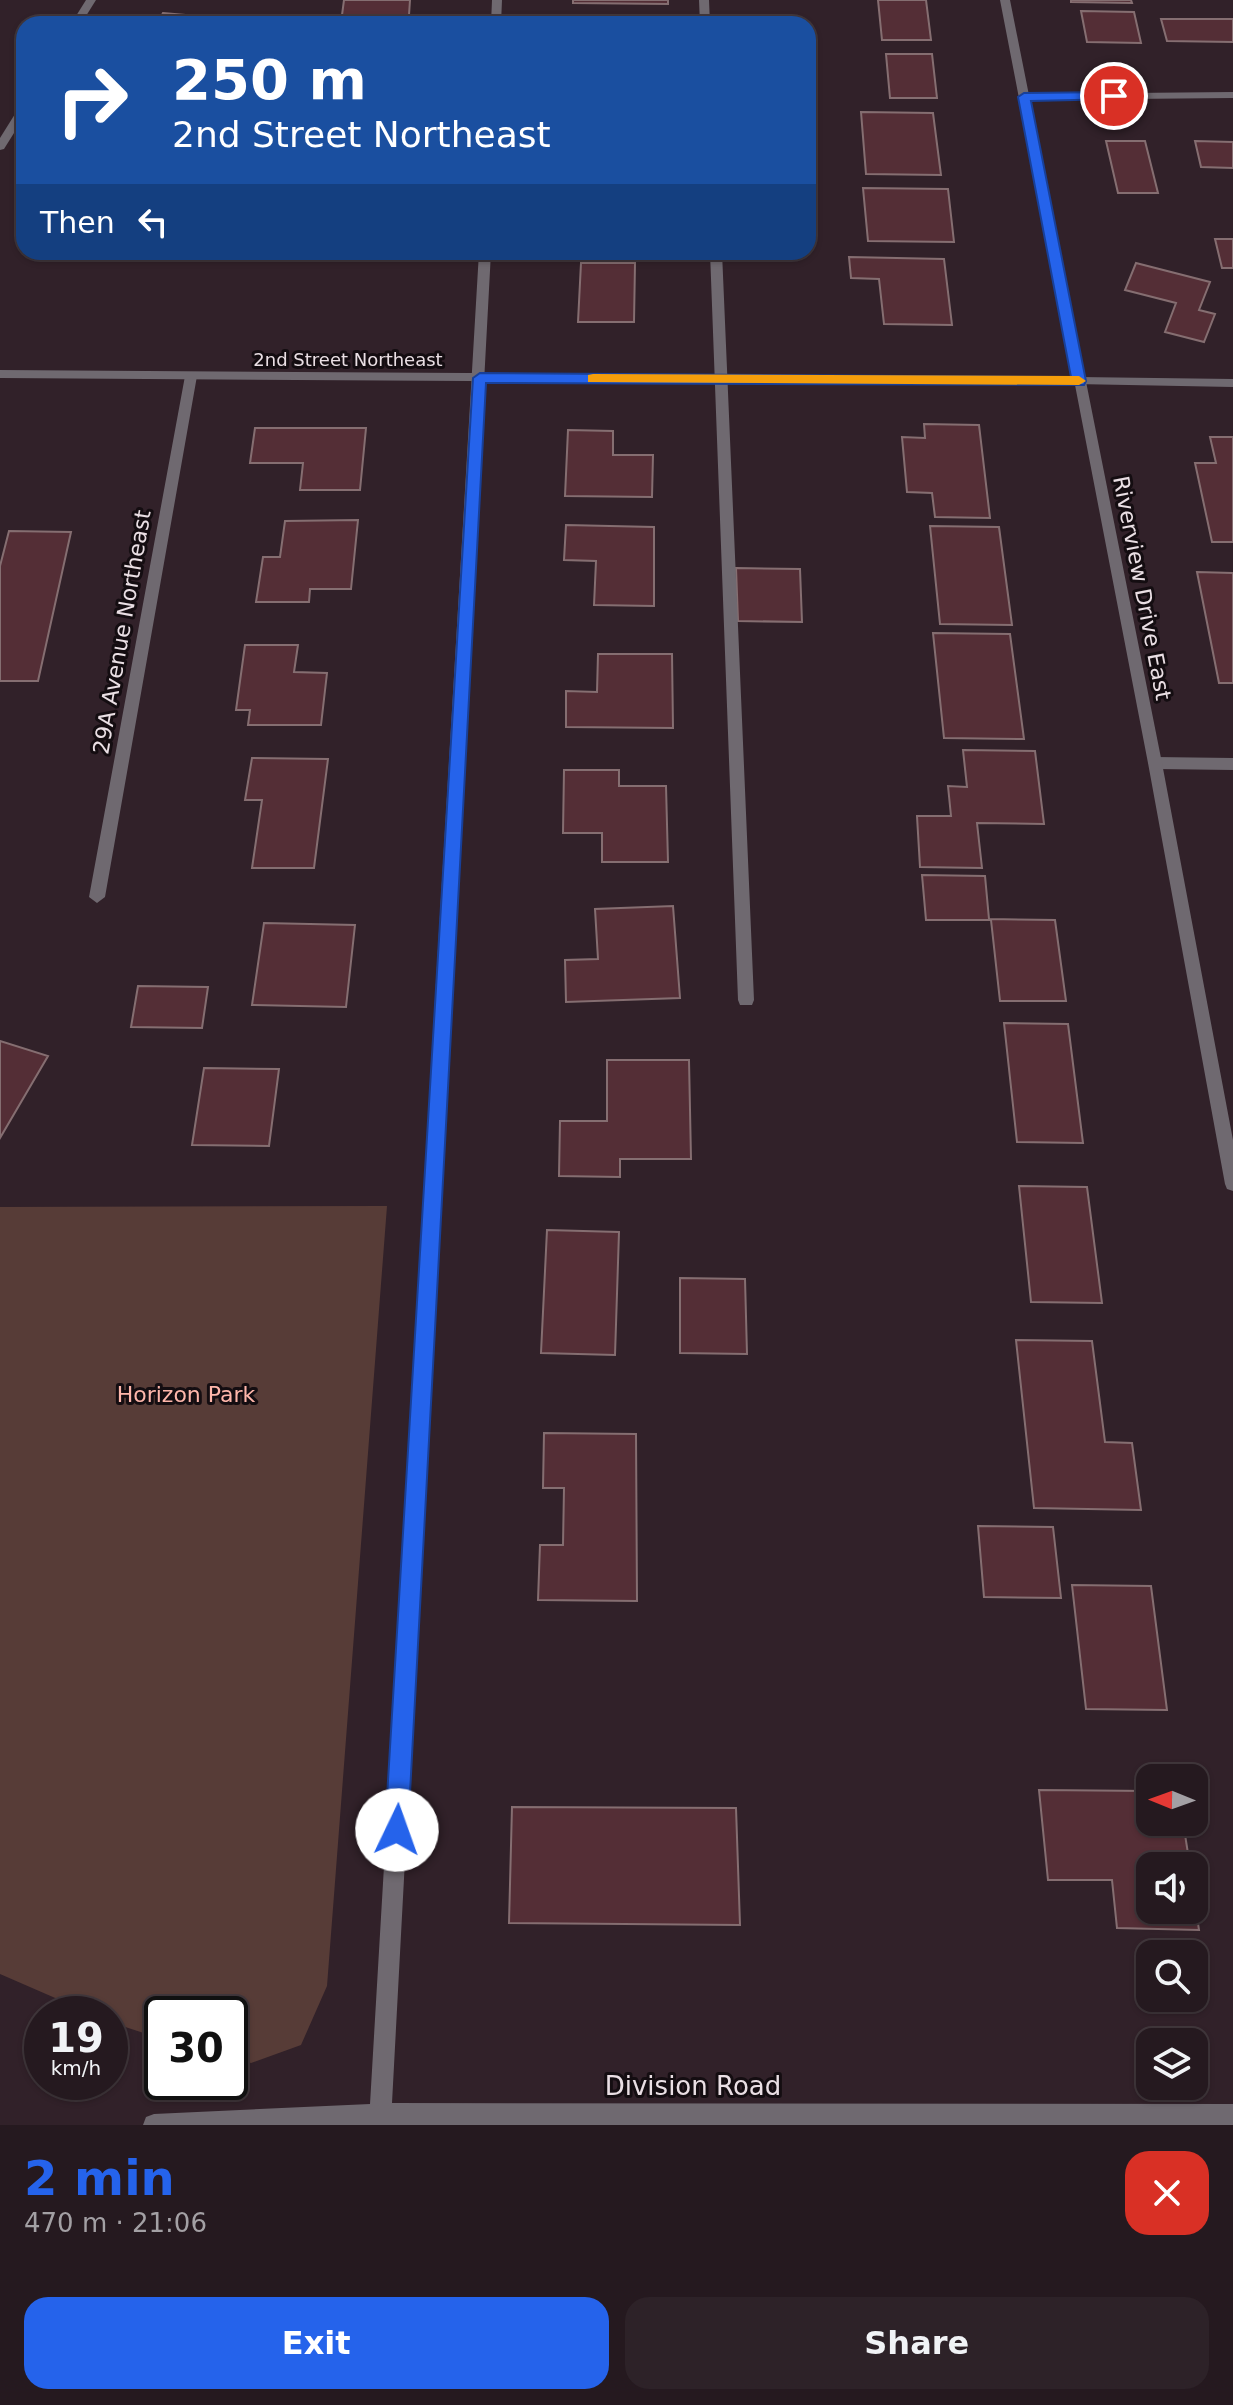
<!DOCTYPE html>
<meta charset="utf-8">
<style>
body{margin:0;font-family:"DejaVu Sans",sans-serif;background:#2d2228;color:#f1f3f6;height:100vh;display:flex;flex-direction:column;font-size:30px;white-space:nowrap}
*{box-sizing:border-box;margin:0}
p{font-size:26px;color:#a3a0a4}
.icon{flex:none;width:44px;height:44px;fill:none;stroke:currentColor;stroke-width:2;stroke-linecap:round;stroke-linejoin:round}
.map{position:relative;height:2125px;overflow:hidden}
.side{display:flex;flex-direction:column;background:#25191f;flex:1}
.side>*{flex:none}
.top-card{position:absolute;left:16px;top:16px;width:800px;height:244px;border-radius:24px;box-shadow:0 2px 6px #0004,0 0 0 2px #42383d;background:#1a4fa0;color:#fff;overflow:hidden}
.needle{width:52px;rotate:271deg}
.controls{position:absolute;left:1136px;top:1764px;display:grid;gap:16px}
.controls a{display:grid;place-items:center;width:72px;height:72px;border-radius:16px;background:#25191f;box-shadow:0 2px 6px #0004,0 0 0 2px #42383d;font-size:40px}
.speed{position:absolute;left:24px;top:1996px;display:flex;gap:16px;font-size:40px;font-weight:700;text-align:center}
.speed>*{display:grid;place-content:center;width:104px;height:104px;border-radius:50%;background:#25191f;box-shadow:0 2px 6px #0004,0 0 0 2px #42383d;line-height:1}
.speed small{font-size:20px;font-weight:400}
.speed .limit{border:4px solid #111;border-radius:12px;background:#fff;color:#111}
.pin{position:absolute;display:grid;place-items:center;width:68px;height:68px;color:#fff;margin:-34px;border:4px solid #fff;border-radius:50%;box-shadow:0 2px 8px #0007}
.me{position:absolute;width:88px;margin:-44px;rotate:3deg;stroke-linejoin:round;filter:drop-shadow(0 0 6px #0008)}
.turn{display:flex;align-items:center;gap:28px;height:168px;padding:0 24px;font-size:36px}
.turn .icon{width:104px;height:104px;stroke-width:2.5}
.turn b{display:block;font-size:56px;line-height:68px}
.then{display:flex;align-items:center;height:76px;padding:0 24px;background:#0003;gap:16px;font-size:30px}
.round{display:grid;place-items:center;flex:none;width:84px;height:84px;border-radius:24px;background:#2d2228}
.summary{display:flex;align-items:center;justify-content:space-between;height:136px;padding:0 24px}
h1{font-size:48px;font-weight:600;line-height:60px;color:#2563eb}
.button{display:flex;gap:16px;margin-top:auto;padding:16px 24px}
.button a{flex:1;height:92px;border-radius:24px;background:#2563eb;color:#fff;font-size:32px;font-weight:600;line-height:92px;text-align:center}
.button a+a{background:#2d2228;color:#f1f3f6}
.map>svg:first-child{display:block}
.green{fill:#573c37}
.building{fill:#542e36;stroke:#856e71;stroke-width:2}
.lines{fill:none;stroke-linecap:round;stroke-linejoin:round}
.service{fill:#6f6970;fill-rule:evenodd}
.minor{fill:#6f6970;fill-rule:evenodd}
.tertiary{fill:#6f6970;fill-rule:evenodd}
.route{fill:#2563eb;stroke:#184099;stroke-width:2}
.slow{fill:#f59e0b}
.labels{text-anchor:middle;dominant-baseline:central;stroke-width:6;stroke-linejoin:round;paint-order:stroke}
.far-street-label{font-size:18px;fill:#eadfe4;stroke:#140d11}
.street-label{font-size:22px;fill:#eadfe4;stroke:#140d11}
.park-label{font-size:22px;fill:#feb6aa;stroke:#140d11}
.near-street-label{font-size:26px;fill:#eadfe4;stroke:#140d11}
</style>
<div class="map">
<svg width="1233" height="2125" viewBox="0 0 1233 2125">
<rect width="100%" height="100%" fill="#312129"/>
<path class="green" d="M 387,1206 L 327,1986 L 301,2045 L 251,2063 L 230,2057 L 230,2014 L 162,2014 L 162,2039 L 110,2022 L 110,2014 L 92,2014 L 0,1974 L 0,1207 Z"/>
<path class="building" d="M 344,0 L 410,0 L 409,15 L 342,15 Z
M 573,0 L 668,0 L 668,4 L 573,3 Z
M 878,0 L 926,0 L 931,40 L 882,40 Z
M 1071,0 L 1131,0 L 1132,3 L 1071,2 Z
M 1081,11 L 1134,12 L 1141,43 L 1087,42 Z
M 163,13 L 221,18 L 218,24 L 157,24 Z
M 1161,19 L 1233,19 L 1233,42 L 1167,41 Z
M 886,54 L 932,54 L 937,98 L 890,98 Z
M 861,112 L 933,113 L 941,175 L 866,174 Z
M 1106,141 L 1145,141 L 1158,193 L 1118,193 Z
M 1195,141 L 1233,142 L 1233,168 L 1201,167 Z
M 863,188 L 948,189 L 954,242 L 868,241 Z
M 1215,239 L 1233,239 L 1233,268 L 1222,268 Z
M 849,257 L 944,259 L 952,325 L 884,324 L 879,279 L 851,278 Z
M 581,263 L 635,263 L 634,322 L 578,322 Z
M 1136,263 L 1210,282 L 1199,310 L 1215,314 L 1204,342 L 1165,332 L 1176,303 L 1125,290 Z
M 924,424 L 979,425 L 990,518 L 935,517 L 932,493 L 907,492 L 902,437 L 925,438 Z
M 255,428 L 366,428 L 360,490 L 300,490 L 303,463 L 250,463 Z
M 568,430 L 613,431 L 613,455 L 653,455 L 652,497 L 565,496 Z
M 1210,437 L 1233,437 L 1233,542 L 1212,542 L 1195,463 L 1216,463 Z
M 358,520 L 351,589 L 310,589 L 309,602 L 256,602 L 263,557 L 280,557 L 285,521 Z
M 566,525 L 654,527 L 654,606 L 594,605 L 596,561 L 564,560 Z
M 930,526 L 999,527 L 1012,625 L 940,624 Z
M 9,531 L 71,532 L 38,681 L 0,681 L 0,566 Z
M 736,568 L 800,569 L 802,622 L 738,621 Z
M 1197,572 L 1233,573 L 1233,683 L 1219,683 Z
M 933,633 L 1010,634 L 1024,739 L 944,738 Z
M 245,645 L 298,645 L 294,672 L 327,673 L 321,725 L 248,725 L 250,710 L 236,710 Z
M 598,654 L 672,654 L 673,728 L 566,727 L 566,691 L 597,692 Z
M 963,750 L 1035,751 L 1044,824 L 977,823 L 982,868 L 920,867 L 917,816 L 951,816 L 948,786 L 967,787 Z
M 252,758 L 328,759 L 314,868 L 252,868 L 262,800 L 245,800 Z
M 564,770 L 619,770 L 619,786 L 666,786 L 668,862 L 602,862 L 602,833 L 563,833 Z
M 922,875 L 985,876 L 989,919 L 1055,920 L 1066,1001 L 1000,1001 L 991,920 L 926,920 Z
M 673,906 L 680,998 L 566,1002 L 565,960 L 598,959 L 595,909 Z
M 264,923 L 355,925 L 346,1007 L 252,1005 Z
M 138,986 L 208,987 L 202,1028 L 131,1027 Z
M 1004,1023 L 1068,1024 L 1083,1143 L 1017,1142 Z
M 0,1041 L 48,1056 L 0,1138 Z
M 607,1060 L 689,1060 L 691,1159 L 620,1159 L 620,1177 L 559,1176 L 560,1121 L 607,1121 Z
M 204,1068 L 279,1069 L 269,1146 L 192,1145 Z
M 1019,1186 L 1087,1187 L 1102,1303 L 1031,1302 Z
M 547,1230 L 619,1232 L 615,1355 L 541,1353 Z
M 680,1278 L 745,1279 L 747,1354 L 680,1353 Z
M 1016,1340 L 1092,1341 L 1105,1442 L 1132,1443 L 1141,1510 L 1034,1508 Z
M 544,1433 L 636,1434 L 637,1601 L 538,1600 L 540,1545 L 563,1545 L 564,1488 L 543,1488 Z
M 978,1526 L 1053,1527 L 1061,1598 L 984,1597 Z
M 1072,1585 L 1151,1586 L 1167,1710 L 1086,1709 Z
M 1039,1790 L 1150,1791 L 1150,1822 L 1183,1822 L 1190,1866 L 1150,1866 L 1150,1910 L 1194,1910 L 1194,1898 L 1199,1930 L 1117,1928 L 1112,1880 L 1048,1880 Z
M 512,1807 L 736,1808 L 740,1925 L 509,1923 Z"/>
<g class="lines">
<path class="service" d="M 699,0 L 709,0 L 710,24 L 700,24 Z
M 710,252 L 722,252 L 754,1000 L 752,1005 L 740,1005 L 738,1000 Z"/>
<path class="minor" d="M 86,0 L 96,0 L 81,24 L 71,24 Z
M 492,0 L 502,0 L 501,24 L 491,24 Z
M 1233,92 L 1233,98 L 1024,100 L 1019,97 L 1024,94 Z
M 24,105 L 24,117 L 4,149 L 0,150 L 0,138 L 20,106 Z
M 479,252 L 491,252 L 392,2103 L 1233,2104 L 1233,2125 L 143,2125 L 146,2117 L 154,2114 L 370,2104 Z
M 191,372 L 197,376 L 105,897 L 97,903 L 89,897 L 185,376 Z
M 1079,377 L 1233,379 L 1233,387 L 1075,384 L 1073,381 Z
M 1155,757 L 1233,758 L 1233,770 L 1155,769 L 1148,763 Z"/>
<path class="tertiary" d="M 1000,0 L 1010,0 L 1162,763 L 1233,1140 L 1233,1191 L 1227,1189 L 1225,1184 L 1148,763 L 1075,385 L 0,378 L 0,370 L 1073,377 Z"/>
</g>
<path class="route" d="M 1114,92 L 1118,93 L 1118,99 L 1031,101 L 1086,381 L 1084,385 L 486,383 L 408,1830 L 405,1838 L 397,1841 L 389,1838 L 385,1830 L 473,378 L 480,373 L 1071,377 L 1018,97 L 1024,93 Z"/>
<path class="slow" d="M 593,374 L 1079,376 L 1086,381 L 1079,385 L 588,382 L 588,375 Z"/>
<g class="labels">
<g class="far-street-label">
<text x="348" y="359">2nd Street Northeast</text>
</g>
<g class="street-label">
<text transform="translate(1142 588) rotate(79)">Riverview Drive East</text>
<text transform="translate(122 632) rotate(-80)">29A Avenue Northeast</text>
</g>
<g class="park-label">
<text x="186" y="1394">Horizon Park</text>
</g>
<g class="near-street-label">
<text x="693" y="2086">Division Road</text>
</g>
</g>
</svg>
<div class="controls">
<a><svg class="needle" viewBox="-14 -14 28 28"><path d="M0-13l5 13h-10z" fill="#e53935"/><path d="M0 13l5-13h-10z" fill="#a3a0a4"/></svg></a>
<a><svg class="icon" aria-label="sound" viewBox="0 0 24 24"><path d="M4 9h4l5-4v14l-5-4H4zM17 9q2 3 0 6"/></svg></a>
<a><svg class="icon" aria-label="search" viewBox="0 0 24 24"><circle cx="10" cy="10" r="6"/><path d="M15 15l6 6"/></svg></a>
<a><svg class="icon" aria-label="layers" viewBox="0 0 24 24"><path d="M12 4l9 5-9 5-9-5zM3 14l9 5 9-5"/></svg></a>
</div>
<div class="speed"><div>19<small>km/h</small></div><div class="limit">30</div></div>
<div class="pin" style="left:1114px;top:96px;background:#d93025"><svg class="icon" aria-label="arrive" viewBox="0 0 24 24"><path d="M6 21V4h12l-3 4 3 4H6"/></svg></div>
<svg class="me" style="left:397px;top:1830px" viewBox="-20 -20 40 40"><circle r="19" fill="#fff"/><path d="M0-13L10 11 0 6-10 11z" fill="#2563eb"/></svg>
<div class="top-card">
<div class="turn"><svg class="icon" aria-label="right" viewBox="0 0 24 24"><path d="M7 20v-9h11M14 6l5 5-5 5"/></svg><div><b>250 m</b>2nd Street Northeast</div></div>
<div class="then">Then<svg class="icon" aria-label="left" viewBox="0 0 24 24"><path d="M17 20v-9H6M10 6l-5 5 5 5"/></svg></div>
</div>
</div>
<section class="side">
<div class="summary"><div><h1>2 min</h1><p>470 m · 21:06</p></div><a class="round" style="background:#d93025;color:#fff"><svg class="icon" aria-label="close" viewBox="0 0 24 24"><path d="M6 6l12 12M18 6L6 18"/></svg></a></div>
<div class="button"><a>Exit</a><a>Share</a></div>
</section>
